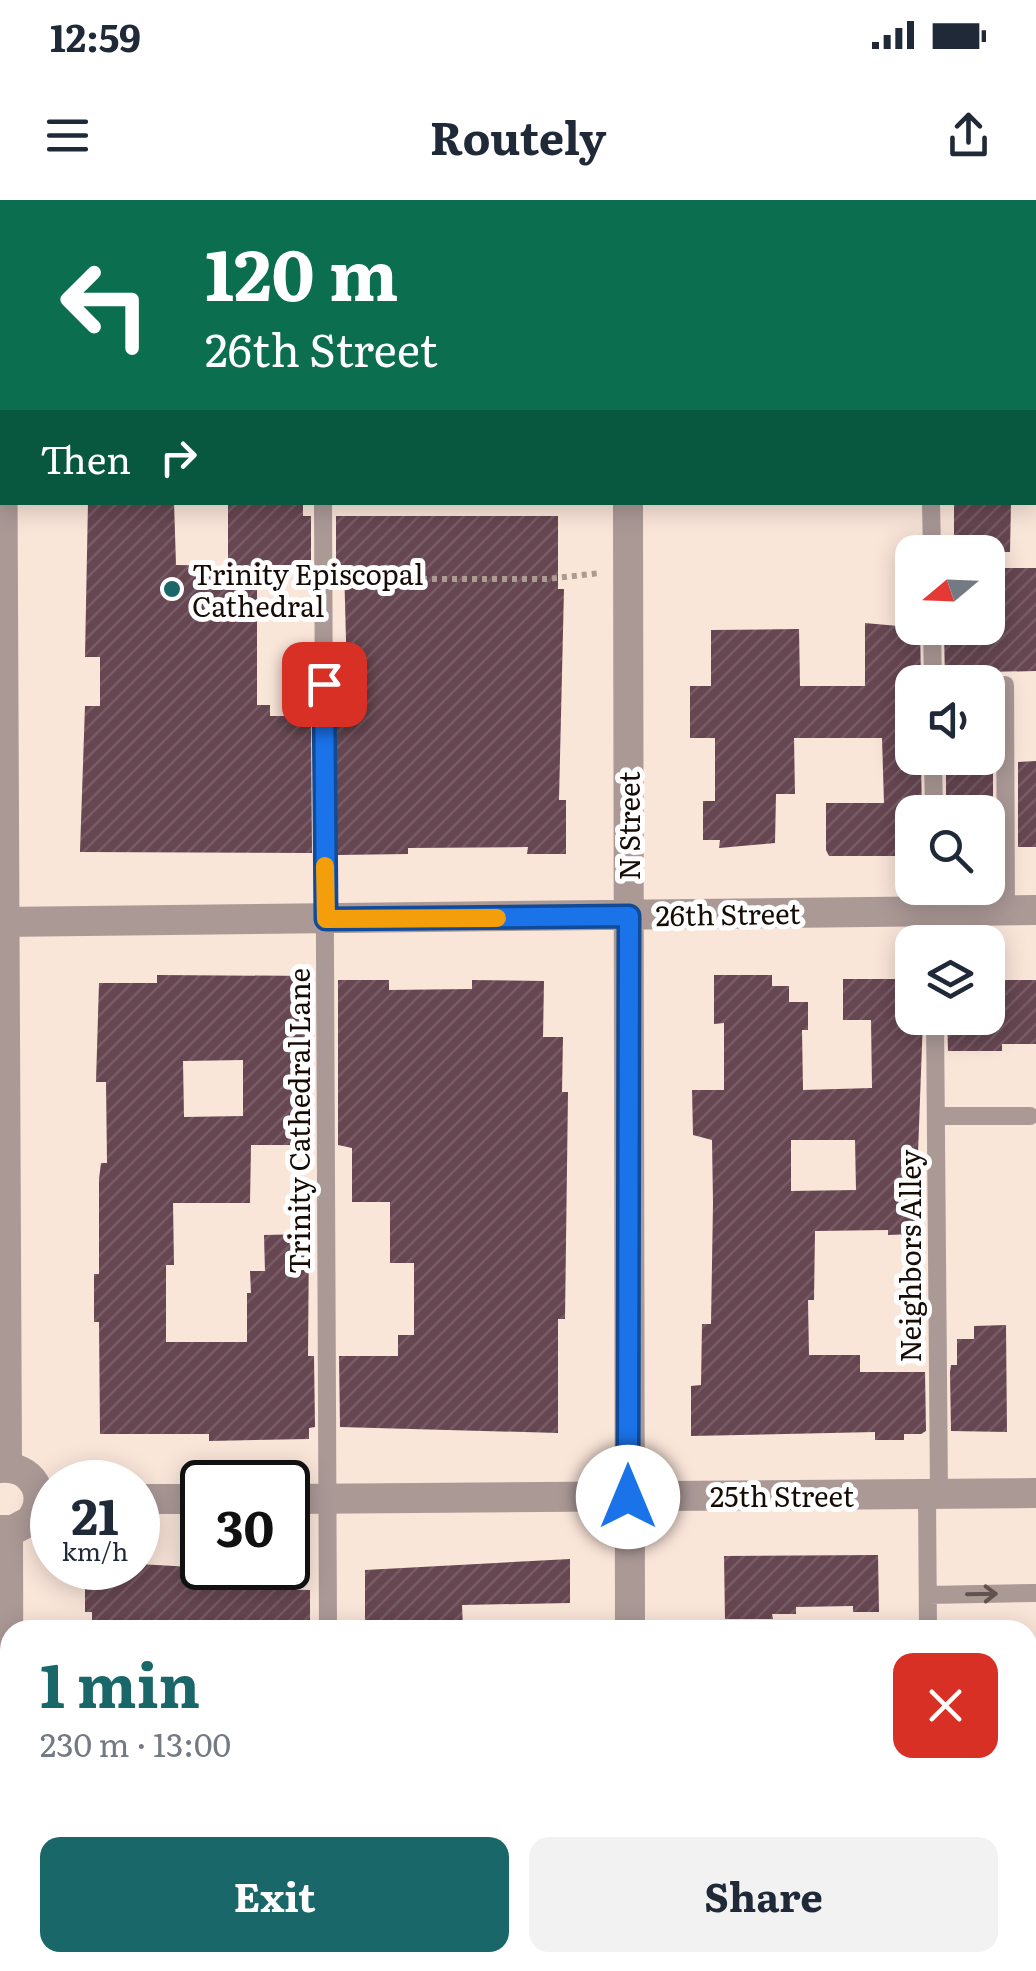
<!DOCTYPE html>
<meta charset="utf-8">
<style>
body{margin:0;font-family:Literata,serif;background:#f2f2f3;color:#1f2937;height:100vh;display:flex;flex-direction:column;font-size:38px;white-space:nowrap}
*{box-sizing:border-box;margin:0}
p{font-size:32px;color:#747a83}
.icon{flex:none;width:55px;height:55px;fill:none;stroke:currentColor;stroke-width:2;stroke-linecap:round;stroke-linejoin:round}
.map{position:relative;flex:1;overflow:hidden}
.side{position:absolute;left:0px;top:1420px;width:1038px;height:352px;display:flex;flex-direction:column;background:#fff;border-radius:30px 30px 0 0;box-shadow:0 5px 25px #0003}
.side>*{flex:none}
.hud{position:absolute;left:0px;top:0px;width:1038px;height:305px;box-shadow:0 5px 25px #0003;background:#0b6e4f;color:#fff;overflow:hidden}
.needle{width:65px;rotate:251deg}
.buttons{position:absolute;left:895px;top:335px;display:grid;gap:20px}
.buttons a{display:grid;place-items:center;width:110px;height:110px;border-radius:20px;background:#fff;box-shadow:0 5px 25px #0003;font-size:50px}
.speed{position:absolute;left:30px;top:1260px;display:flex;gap:20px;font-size:50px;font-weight:700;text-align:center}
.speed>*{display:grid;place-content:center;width:130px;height:130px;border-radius:50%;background:#fff;box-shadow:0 5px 25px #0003;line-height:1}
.speed small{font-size:25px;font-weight:400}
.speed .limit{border:5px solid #111;border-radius:15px;background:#fff;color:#111}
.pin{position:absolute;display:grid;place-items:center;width:85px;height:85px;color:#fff;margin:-42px;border-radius:20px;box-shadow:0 5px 15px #0006}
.me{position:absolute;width:110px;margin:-55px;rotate:0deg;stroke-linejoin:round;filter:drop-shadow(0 0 8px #0008)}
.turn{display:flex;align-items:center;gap:35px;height:210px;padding:0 40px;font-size:45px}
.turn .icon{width:130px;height:130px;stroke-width:2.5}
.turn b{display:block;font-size:70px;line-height:85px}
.then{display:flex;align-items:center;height:95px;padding:0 40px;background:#0003;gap:20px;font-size:38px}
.round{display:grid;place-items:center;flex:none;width:105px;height:105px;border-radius:20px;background:#f2f2f3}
.overview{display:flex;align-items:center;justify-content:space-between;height:170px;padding:0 40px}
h1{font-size:60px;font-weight:700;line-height:75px;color:#196769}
.cta{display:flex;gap:20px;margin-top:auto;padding:20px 40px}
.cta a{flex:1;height:115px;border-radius:20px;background:#196769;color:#fff;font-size:40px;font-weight:700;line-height:115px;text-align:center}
.cta a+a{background:#f2f2f3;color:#1f2937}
.status{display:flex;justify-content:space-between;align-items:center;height:70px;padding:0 50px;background:#fff;direction:ltr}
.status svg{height:28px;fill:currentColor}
header{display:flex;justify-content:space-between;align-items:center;height:130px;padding:0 40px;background:#fff;font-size:45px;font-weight:700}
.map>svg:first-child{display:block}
.building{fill:url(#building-hatch);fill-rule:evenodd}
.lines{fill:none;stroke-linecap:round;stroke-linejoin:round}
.path{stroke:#ad9b91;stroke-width:6;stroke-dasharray:5 5;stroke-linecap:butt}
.service{stroke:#ab9996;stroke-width:18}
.minor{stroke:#ab9996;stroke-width:30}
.tertiary{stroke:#ab9996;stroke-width:30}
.oneway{stroke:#61524e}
.route-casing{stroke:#114b97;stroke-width:25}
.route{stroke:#1a73e8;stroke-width:18}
.slow{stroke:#f59e0b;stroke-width:18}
.poi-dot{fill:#196769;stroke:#fff;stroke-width:4}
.labels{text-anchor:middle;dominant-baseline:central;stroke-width:10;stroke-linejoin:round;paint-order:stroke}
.poi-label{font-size:28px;fill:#170b06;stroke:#fff;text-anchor:start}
.street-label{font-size:28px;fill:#170b06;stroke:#fff}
</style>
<div class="status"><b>12:59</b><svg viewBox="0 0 49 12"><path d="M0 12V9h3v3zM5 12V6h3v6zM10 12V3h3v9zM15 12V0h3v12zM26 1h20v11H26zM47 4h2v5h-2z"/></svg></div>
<header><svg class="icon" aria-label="menu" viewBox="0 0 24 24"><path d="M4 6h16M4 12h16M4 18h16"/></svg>Routely<svg class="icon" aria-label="share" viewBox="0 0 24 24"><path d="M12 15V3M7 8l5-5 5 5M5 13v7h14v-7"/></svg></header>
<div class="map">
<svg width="1036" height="1771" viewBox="0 0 1036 1771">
<defs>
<pattern id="building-hatch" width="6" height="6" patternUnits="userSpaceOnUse" patternTransform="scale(2.5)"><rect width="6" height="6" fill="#664651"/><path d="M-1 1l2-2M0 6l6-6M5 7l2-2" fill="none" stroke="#775c65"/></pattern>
</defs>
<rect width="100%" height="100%" fill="#fae5d9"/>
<path class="building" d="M 88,302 L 174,302 L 176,365 L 228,366 L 228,302 L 303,302 L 303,316 L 311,316 L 311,365 L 257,365 L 257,505 L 270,505 L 270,516 L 311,516 L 312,653 L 80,652 L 85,506 L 100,506 L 100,457 L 85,457 Z
M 954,302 L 1011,302 L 1010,352 L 954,352 Z
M 336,316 L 558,316 L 558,389 L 564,389 L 559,600 L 566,600 L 566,654 L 527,654 L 528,647 L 408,648 L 408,654 L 337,655 L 336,516 L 347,516 L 346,440 L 344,365 L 336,365 Z
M 988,368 L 1036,368 L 1036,471 L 983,472 L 976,482 L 945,482 L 944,428 L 988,428 Z
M 865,423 L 920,428 L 921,482 L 912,482 L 912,562 L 921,562 L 922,612 L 912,612 L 912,656 L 829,656 L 826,650 L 826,603 L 884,603 L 882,538 L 794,538 L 795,594 L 776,594 L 775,643 L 719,648 L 720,640 L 703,640 L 703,601 L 715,601 L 715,538 L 690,538 L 690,486 L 711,486 L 711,430 L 799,429 L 800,486 L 865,486 Z
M 1036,561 L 1036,647 L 1018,647 L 1018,562 Z
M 946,562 L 993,562 L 993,647 L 988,646 L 988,612 L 946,612 Z
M 157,775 L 313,776 L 313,945 L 251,945 L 250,1003 L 173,1003 L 174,1065 L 166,1065 L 166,1142 L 247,1142 L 247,1093 L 251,1093 L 250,1071 L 265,1071 L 264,1035 L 309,1034 L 308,1156 L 314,1156 L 315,1227 L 309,1228 L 309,1239 L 209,1241 L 209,1234 L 100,1234 L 99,1122 L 94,1122 L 94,1074 L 99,1074 L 99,979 L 101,963 L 107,963 L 106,882 L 96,882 L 99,783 L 157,783 ZM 243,860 L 243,916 L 184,917 L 183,861 Z
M 714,775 L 772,775 L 772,786 L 789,786 L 789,802 L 808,802 L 808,830 L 802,830 L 803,890 L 872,888 L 871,820 L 843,820 L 843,779 L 912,779 L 912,818 L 923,818 L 915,1034 L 888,1035 L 888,1030 L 815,1031 L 814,1100 L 808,1100 L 809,1155 L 860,1155 L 860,1172 L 925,1172 L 926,1231 L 921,1234 L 904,1234 L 904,1240 L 875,1240 L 875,1232 L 691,1236 L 691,1186 L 701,1185 L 702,1124 L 711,1124 L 713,1003 L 712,940 L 693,935 L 692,890 L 724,890 L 724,823 L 714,824 ZM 791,940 L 855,940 L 856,990 L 791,991 Z
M 338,780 L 389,780 L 389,790 L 472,789 L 472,780 L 544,781 L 543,837 L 563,837 L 562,892 L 568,892 L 565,1119 L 558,1119 L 558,1233 L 340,1227 L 339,1156 L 398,1156 L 398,1135 L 414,1135 L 414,1063 L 390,1063 L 390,1002 L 352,1002 L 352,948 L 338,945 Z
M 988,780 L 1036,780 L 1036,844 L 1002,844 L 1002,851 L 948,851 L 947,818 L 988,818 Z
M 1006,1125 L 1007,1232 L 951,1231 L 950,1172 L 951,1165 L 957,1165 L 957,1139 L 974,1139 L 974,1126 Z
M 878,1355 L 879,1412 L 853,1412 L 853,1406 L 796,1407 L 796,1414 L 772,1414 L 773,1419 L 725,1419 L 724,1356 Z
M 570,1359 L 570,1403 L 462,1405 L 463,1430 L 365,1430 L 365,1370 Z
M 138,1364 L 192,1367 L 192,1373 L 250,1373 L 250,1389 L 310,1390 L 310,1430 L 206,1430 L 206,1422 L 124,1421 L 124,1430 L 92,1430 L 92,1412 L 85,1412 L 85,1373 L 136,1373 Z"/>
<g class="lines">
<path class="path" d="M 392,379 L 547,379 L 600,373"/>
<path class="service" d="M 930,0 L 930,2
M 322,2 L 322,0
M 323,302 L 328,1430
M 931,302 L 932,352
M 932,428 L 933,482
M 1005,485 L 1006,710
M 933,558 L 934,612
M 934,688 L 934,742
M 935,818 L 939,1294
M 936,916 L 1030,916
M 927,1294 L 928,1430
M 928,1395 L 1036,1393
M 1028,1484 L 1036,1484
M 1028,1611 L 1036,1611
M 329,1762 L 329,1771"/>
<path class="minor" d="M 624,0 L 625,2
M 1035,129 L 1036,129
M 0,135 L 2,135
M 628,302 L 630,1430
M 0,722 L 1036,710
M 138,1299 L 202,1299
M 288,1299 L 1036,1293
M 633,1762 L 633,1771"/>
<path class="tertiary" d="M 2,0 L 2,115
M 2,184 L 7,1267
M 0,1268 C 32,1265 50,1295 30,1321 L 13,1330 L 0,1330
M 8,1331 L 9,1771"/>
</g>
<defs><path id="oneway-shaft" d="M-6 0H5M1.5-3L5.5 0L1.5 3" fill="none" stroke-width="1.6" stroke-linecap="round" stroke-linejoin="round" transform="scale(2.5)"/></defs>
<use class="oneway" href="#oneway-shaft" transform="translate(982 1394) rotate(-1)"/>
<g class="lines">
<g class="route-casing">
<path id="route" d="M 324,484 L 326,719 L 629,716 L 628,1297"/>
</g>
<use href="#route" class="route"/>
<path class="slow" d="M 325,666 L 326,719 L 497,718"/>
</g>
<circle class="poi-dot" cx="172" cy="389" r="10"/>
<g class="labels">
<g class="poi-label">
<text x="192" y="373">Trinity Episcopal<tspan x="192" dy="32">Cathedral</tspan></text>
</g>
<g class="street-label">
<text transform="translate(628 626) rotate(-90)">N Street</text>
<text transform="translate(728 713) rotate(-1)">26th Street</text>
<text transform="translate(298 921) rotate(-90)">Trinity Cathedral Lane</text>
<text transform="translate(909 1056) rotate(-90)">Neighbors Alley</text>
<text x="782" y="1295">25th Street</text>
</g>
</g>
</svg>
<div class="buttons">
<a><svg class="needle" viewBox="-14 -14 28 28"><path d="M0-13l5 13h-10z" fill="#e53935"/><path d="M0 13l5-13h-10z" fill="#747a83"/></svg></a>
<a><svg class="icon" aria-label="sound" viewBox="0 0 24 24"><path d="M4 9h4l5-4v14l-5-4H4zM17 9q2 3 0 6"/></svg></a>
<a><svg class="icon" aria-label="search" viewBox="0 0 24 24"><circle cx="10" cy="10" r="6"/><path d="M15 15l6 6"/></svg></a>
<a><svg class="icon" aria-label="layers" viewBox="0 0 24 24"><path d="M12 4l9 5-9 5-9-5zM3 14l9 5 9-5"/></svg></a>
</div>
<div class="speed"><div>21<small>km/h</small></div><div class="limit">30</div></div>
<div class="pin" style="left:324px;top:484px;background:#d93025"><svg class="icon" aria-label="arrive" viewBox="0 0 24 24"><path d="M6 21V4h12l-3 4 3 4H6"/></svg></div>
<svg class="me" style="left:628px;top:1297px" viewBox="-20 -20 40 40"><circle r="19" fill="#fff"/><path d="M0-13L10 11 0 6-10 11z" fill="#1a73e8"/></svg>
<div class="hud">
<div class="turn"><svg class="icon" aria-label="left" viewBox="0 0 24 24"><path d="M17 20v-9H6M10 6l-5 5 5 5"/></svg><div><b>120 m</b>26th Street</div></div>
<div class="then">Then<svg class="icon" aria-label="right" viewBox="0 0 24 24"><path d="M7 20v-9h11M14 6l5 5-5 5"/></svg></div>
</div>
<section class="side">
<div class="overview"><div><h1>1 min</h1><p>230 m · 13:00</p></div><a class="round" style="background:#d93025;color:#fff"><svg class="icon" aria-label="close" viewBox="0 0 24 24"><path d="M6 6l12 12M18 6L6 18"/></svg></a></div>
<div class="cta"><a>Exit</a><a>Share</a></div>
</section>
</div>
